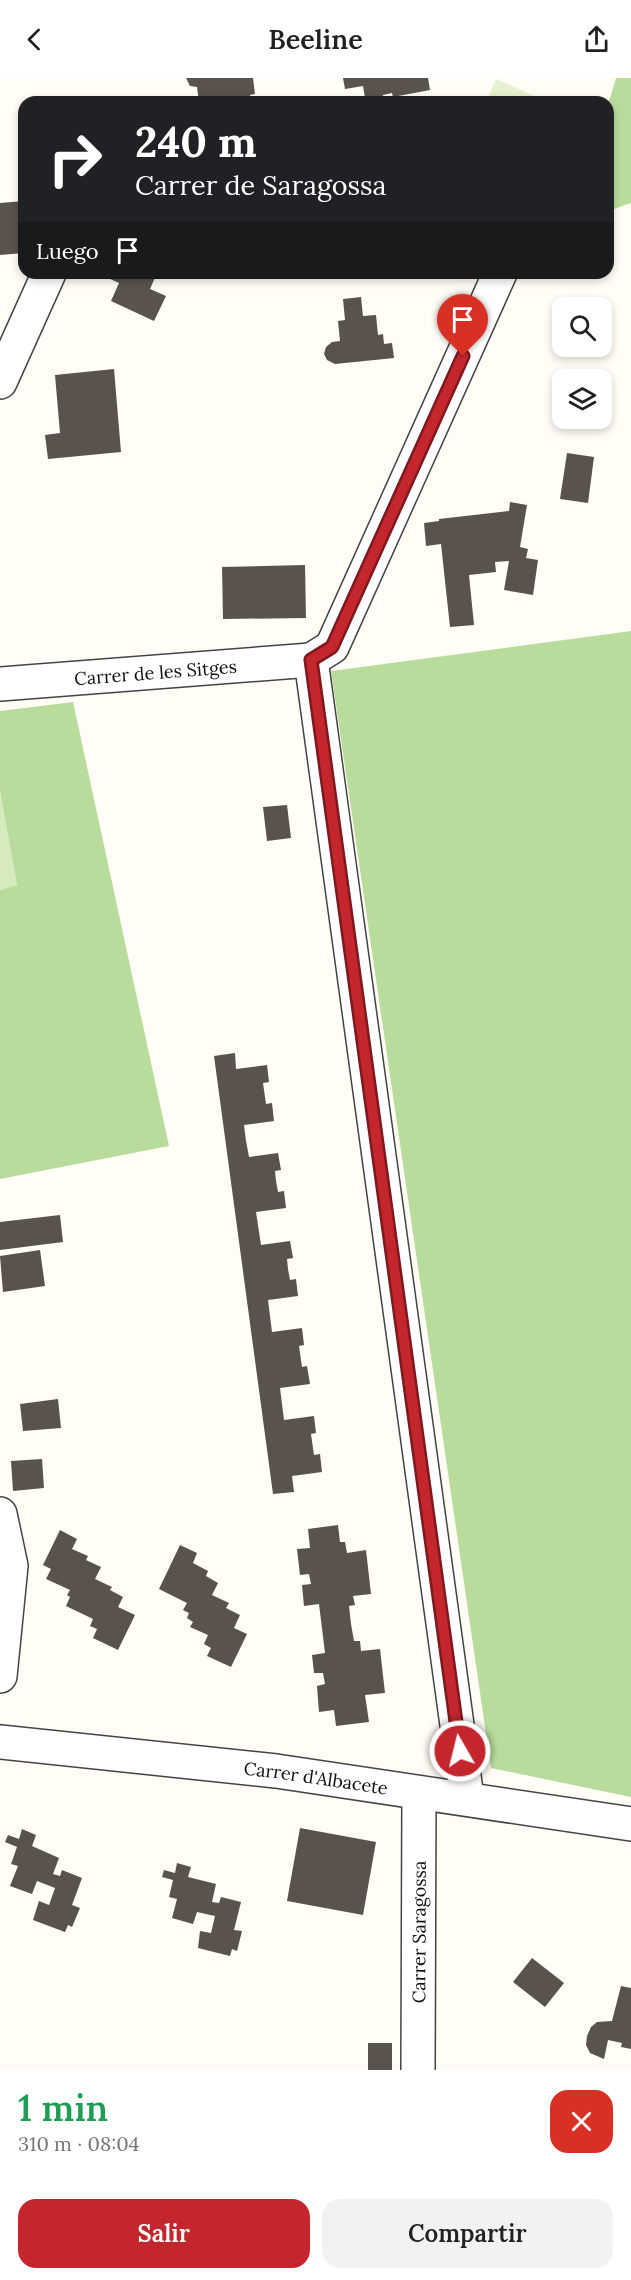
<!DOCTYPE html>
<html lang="es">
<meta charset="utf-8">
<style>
body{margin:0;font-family:Lora,serif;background:#f2f2f2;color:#202124;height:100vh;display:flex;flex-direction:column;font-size:22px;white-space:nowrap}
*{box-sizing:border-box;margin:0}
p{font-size:20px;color:#757577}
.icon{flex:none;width:33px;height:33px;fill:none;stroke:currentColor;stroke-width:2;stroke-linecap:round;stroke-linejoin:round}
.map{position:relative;height:1992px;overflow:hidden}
.drawer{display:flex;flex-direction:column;background:#fff;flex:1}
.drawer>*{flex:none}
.top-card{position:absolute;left:18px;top:18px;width:596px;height:183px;border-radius:18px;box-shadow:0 3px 9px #0003;background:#202124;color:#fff;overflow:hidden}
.controls{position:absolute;left:552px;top:219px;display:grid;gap:12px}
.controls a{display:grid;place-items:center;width:60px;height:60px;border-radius:12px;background:#fff;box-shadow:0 3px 9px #0003;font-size:30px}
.pin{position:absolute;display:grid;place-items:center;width:51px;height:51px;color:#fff;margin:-62px -26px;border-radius:50% 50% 50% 0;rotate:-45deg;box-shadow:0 0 6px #0007}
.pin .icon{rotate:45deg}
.me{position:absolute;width:66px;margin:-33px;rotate:352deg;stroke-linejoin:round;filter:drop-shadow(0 0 4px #0008)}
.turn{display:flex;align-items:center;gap:21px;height:126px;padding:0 18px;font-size:27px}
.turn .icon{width:78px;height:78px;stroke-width:2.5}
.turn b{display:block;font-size:42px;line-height:51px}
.then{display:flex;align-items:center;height:57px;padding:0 18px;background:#0003;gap:12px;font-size:22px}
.round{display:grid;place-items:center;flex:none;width:63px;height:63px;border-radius:18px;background:#f2f2f2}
.headline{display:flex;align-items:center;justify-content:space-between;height:102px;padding:0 18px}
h1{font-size:36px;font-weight:600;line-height:45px;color:#1e9e55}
.action{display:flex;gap:12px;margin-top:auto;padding:12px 18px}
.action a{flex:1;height:69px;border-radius:18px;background:#c4262e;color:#fff;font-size:24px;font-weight:600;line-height:69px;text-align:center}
.action a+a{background:#f2f2f2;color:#202124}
header{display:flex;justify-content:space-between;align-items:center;height:78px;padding:0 18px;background:#fff;font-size:27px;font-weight:600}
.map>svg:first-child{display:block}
.green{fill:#d5ebbd}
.forest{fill:#b9dc9c}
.pitch{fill:#e6f2cf}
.building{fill:#5a524d}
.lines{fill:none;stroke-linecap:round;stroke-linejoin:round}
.minor-casing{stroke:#444;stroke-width:36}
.minor{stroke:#fff;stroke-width:33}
.route-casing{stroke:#7f191e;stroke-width:15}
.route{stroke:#c4262e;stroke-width:10}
.labels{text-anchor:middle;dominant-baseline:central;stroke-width:6;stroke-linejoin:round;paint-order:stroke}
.street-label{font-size:18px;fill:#111;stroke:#fff}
</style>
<header><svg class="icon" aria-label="back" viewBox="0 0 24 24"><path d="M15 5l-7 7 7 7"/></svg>Beeline<svg class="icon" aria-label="share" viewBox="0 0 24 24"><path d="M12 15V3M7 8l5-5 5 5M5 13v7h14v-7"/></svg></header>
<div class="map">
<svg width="631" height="1992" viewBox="0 0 631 1992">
<rect width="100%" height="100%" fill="#fffdf5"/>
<path class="green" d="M 0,713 L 17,807 L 0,812 Z"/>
<path class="forest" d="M 616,0 L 631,0 L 631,125 L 608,133 L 608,27 Z
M 631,553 L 631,1719 L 491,1690 L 331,593 Z
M 73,624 L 169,1068 L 0,1101 L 0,812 L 17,807 L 0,713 L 0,633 Z"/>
<path class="pitch" d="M 496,1 L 548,24 L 486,24 Z"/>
<path class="building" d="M 186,0 L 253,0 L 255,16 L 250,17 L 251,24 L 199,24 L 197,9 L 190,8 Z
M 343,0 L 428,0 L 430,12 L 393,19 L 392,15 L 383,17 L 383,19 L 365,20 L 363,8 L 345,11 Z
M 24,123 L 24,175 L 0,177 L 0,125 Z
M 110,195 L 157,195 L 150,211 L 166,218 L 154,243 L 111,223 L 119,205 L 108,200 Z
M 361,219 L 363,238 L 376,237 L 378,257 L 383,256 L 384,266 L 392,265 L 394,280 L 335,286 L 327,282 L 324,276 L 326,269 L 332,264 L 340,263 L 338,243 L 345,242 L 343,221 Z
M 114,291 L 121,374 L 48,381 L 45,357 L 60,355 L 55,297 Z
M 567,375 L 594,379 L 588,425 L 560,421 Z
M 510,424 L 527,427 L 520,469 L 528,471 L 526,480 L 538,482 L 533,517 L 504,512 L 509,483 L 495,484 L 496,494 L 469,497 L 474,547 L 450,549 L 441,466 L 426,468 L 424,445 L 439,443 L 439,441 L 509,433 Z
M 305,487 L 306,540 L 223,541 L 222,489 Z
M 287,727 L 291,760 L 267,763 L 263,729 Z
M 235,975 L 236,991 L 267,987 L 269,1004 L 263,1005 L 266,1026 L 272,1025 L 274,1043 L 244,1047 L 246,1063 L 249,1079 L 278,1075 L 281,1092 L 275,1093 L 276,1103 L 278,1114 L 284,1113 L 286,1130 L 256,1134 L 261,1167 L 290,1163 L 293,1180 L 287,1181 L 288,1191 L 290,1202 L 296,1201 L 298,1218 L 268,1222 L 272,1254 L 302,1250 L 304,1267 L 299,1268 L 302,1289 L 307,1288 L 310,1306 L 280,1310 L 284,1342 L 314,1338 L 316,1355 L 311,1356 L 314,1377 L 320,1376 L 322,1394 L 292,1398 L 294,1414 L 273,1416 L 214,978 Z
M 60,1137 L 63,1164 L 0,1172 L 0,1144 Z
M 40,1172 L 45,1208 L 3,1214 L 0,1178 Z
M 58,1321 L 61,1350 L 23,1353 L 20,1326 Z
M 42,1381 L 44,1410 L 13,1413 L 11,1383 Z
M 338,1447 L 340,1464 L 345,1464 L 347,1475 L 366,1472 L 371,1516 L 353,1518 L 355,1527 L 349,1528 L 351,1546 L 354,1563 L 360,1563 L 361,1573 L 380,1571 L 385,1615 L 365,1617 L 369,1644 L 336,1648 L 334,1632 L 319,1634 L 317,1608 L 325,1606 L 323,1595 L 314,1595 L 312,1577 L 325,1575 L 319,1526 L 304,1528 L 302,1507 L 311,1506 L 309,1496 L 300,1497 L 297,1471 L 310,1470 L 308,1451 Z
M 60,1452 L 77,1461 L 72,1471 L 88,1478 L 86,1482 L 101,1489 L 95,1501 L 112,1509 L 110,1512 L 123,1519 L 118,1529 L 135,1537 L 118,1572 L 93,1560 L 97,1551 L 90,1548 L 93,1541 L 66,1528 L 70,1519 L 67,1517 L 70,1512 L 46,1501 L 51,1491 L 43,1487 Z
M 180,1467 L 197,1475 L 193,1485 L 208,1493 L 206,1498 L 218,1505 L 212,1517 L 229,1525 L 226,1530 L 240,1537 L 234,1550 L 247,1556 L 231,1589 L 207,1578 L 211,1570 L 204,1566 L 208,1557 L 190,1549 L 193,1544 L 187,1540 L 189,1535 L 183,1532 L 187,1525 L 159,1511 Z
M 300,1750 L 376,1764 L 363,1837 L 287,1823 Z
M 22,1751 L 36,1757 L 32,1768 L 59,1780 L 53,1796 L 60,1798 L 62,1792 L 82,1800 L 72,1827 L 80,1830 L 72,1849 L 68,1847 L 65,1854 L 33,1842 L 39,1823 L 49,1827 L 55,1810 L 37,1803 L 32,1816 L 10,1808 L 18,1788 L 11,1786 L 17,1769 L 5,1764 L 8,1757 L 19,1761 Z
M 177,1785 L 191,1789 L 188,1799 L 216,1806 L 212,1824 L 219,1825 L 221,1819 L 241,1824 L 234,1852 L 242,1853 L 237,1873 L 232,1871 L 230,1878 L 198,1870 L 200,1853 L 211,1855 L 215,1838 L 197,1834 L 193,1846 L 172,1840 L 177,1821 L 169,1819 L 173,1802 L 162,1799 L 164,1792 L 175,1795 Z
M 532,1880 L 564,1905 L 545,1929 L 513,1904 Z
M 621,1908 L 631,1910 L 631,1971 L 621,1969 L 622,1965 L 608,1962 L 604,1981 L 590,1975 L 586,1967 L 587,1958 L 591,1949 L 597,1944 L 612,1943 Z
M 368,1965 L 392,1965 L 392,1992 L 368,1992 Z"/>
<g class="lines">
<g class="minor-casing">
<g id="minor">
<path d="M 0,304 L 49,195"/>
<path id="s1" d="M 0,606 L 311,582"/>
<path d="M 0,1436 L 11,1488 L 0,1598"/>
<path id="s2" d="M 0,1664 L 276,1693 L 631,1746"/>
<path d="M 467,1720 L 311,582 L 332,569 L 500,195"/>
<path id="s3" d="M 418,1992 L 419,1715"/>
</g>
</g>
<use href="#minor" class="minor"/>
</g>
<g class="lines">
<g class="route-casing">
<path id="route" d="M 460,1673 L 311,582 L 332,569 L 463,278"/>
</g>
<use href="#route" class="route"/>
</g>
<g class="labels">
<g class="street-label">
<text stroke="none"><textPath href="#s1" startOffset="156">Carrer de les Sitges</textPath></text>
<text stroke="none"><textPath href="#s2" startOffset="318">Carrer d'Albacete</textPath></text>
<text stroke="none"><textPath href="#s3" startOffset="138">Carrer Saragossa</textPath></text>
</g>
</g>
</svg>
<div class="controls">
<a><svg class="icon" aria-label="search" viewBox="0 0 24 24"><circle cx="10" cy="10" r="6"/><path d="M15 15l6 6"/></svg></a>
<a><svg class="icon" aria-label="layers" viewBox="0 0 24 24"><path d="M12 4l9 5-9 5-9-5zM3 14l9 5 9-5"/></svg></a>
</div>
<div class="pin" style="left:463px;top:278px;background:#d93025"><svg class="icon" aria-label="arrive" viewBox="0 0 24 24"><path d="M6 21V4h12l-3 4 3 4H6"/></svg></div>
<svg class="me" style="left:460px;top:1673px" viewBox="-20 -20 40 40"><circle r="17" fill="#c4262e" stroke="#fff" stroke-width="3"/><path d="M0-11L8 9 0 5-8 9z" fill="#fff"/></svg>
<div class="top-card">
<div class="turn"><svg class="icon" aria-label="right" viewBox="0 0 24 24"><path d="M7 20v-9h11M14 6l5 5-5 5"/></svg><div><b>240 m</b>Carrer de Saragossa</div></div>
<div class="then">Luego<svg class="icon" aria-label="arrive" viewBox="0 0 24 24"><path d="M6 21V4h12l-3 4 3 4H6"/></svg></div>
</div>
</div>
<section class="drawer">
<div class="headline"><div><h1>1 min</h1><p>310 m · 08:04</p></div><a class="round" style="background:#d93025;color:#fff"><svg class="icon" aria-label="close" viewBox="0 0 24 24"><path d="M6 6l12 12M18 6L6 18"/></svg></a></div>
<div class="action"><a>Salir</a><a>Compartir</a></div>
</section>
